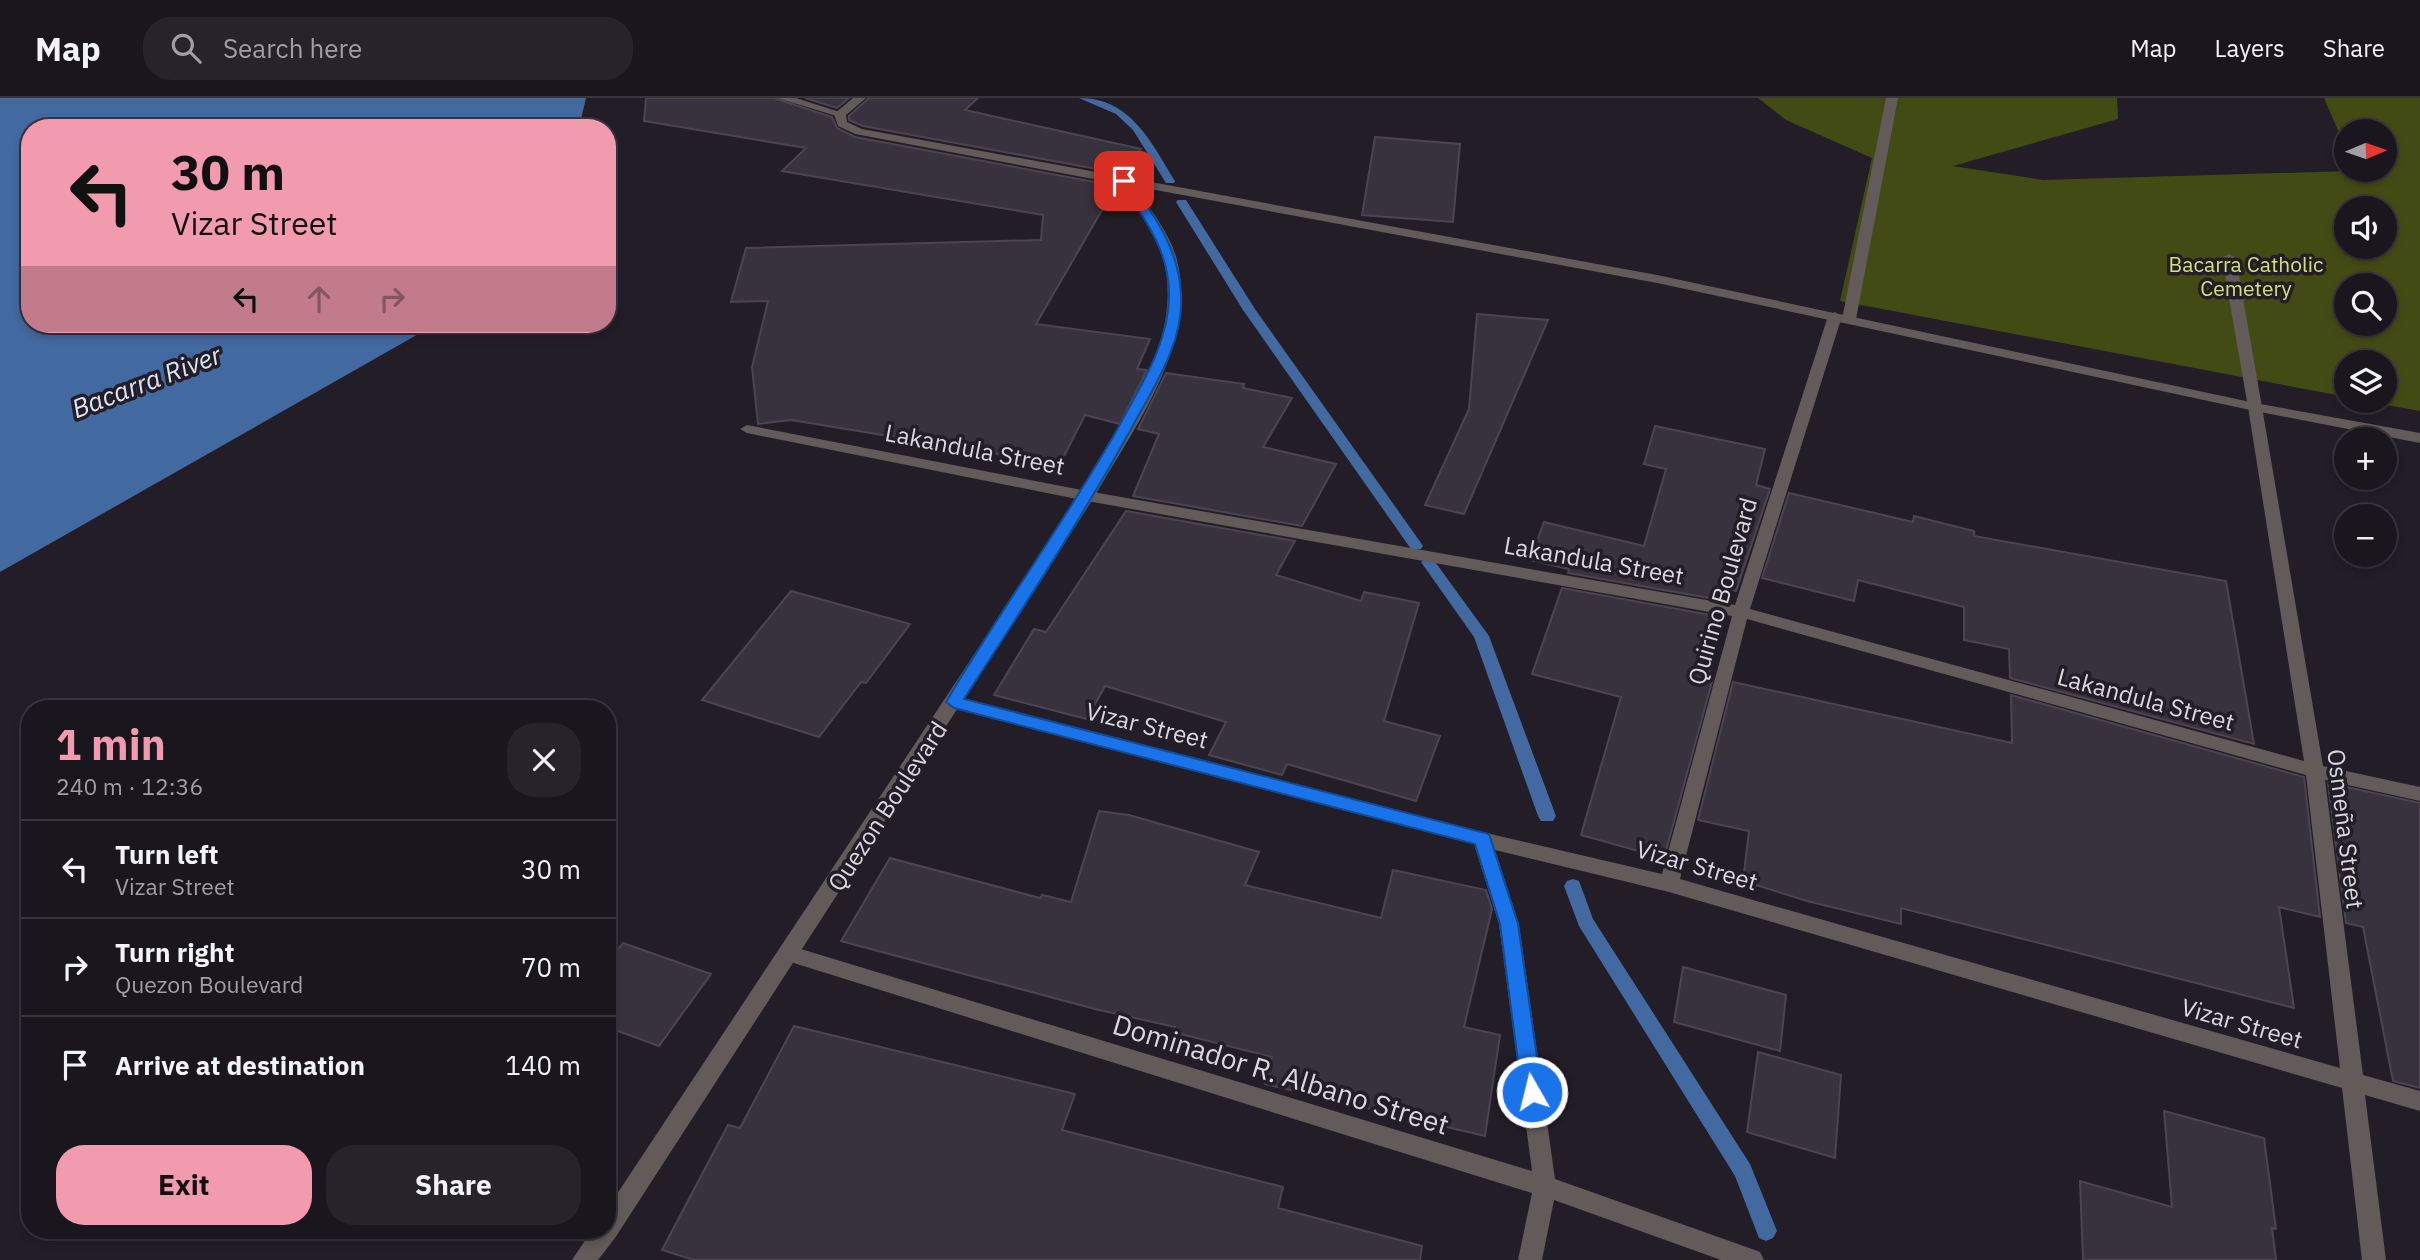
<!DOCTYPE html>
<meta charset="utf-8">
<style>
body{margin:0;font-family:"IBM Plex Sans",sans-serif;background:#27232a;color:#f1f3f6;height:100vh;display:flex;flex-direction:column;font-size:26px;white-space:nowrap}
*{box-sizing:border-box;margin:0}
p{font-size:23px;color:#9f9fa4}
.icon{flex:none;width:38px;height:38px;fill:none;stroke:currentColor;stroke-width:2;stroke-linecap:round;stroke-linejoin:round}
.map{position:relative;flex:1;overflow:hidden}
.panel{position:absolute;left:21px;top:602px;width:595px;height:539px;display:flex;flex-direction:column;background:#1a161d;border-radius:28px;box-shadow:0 4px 10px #0003,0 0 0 2px #38353b}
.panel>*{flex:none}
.guide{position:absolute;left:21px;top:21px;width:595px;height:214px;border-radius:28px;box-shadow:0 4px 10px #0003,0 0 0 2px #38353b;background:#f29aae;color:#111;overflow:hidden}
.needle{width:46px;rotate:88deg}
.controls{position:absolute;left:2334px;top:21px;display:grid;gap:14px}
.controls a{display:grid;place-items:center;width:63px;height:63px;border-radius:50%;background:#1a161d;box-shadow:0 4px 10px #0003,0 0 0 2px #38353b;font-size:35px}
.pin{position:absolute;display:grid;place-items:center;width:60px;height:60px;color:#fff;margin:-30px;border-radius:14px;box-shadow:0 4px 10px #0006}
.me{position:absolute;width:77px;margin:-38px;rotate:352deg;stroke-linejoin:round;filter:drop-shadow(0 0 5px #0008)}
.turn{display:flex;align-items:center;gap:24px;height:147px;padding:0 35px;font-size:32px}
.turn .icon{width:91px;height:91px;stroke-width:2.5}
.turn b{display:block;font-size:49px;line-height:60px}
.lanes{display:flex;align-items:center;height:66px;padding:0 35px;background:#0003;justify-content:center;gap:35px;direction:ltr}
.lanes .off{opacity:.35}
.round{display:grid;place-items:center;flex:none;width:74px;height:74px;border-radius:28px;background:#27232a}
.head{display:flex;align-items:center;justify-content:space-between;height:119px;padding:0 35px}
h1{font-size:42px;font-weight:700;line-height:52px;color:#f29aae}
.action{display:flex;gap:14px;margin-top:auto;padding:14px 35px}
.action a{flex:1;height:80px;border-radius:28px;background:#f29aae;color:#111;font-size:28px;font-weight:700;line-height:80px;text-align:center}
.action a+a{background:#27232a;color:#f1f3f6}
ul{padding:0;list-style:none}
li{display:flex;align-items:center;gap:21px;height:98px;padding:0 35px;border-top:2px solid #38353b}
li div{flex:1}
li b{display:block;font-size:26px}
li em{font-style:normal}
header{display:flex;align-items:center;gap:42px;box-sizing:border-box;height:98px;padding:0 35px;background:#1a161d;border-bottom:2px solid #38353b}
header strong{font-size:33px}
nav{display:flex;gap:38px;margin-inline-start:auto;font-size:24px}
.search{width:490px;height:63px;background:#27232a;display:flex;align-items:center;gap:18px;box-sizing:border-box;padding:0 24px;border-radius:28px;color:#9f9fa4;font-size:26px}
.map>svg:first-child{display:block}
.green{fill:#434b15;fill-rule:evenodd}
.water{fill:#4369a1}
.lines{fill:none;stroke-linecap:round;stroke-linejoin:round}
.stream{fill:#4369a1;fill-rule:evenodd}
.building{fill:#38323e;stroke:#4c4551;stroke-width:2}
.service{fill:#625b5a;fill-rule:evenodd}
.minor{fill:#625b5a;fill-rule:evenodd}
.tertiary{fill:#625b5a;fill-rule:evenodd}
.route{fill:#1a73e8;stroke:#114b97;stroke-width:2}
.labels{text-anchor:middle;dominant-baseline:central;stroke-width:7;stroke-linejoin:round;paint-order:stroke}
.far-park-label{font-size:21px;fill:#d0e27a;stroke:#231d27}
.street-label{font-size:24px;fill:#dbd7de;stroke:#231d27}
.water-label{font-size:26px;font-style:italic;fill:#dae5f6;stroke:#231d27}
.near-street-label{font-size:28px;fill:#dbd7de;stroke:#231d27}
</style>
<header>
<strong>Map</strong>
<div class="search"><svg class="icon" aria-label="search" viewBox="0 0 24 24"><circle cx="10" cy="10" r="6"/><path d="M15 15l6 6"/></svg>Search here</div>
<nav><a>Map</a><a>Layers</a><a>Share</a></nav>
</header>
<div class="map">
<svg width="2420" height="1162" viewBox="0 0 2420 1162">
<rect width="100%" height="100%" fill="#231d27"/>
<path class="green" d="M 1758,0 L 2117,0 L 2118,21 L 1953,68 L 2043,82 L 2385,72 L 2385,33 L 2347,33 L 2347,53 L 2324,0 L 2420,0 L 2420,313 L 2364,303 L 2385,303 L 2385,264 L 2347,264 L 2347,299 L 1840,203 L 1872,60 L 1786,22 ZM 2347,110 L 2385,110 L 2385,149 L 2347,149 ZM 2347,187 L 2385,187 L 2385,226 L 2347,226 Z"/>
<path class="water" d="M 0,0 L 586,0 L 579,30 L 30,30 L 30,226 L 436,226 L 0,474 Z"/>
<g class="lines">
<path class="stream" d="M 1079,0 C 1131,0 1151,44 1175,83 L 1174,85 L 1166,85 L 1133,32 L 1116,16 Z
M 1178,102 L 1186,102 L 1255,211 L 1421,445 L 1423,448 L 1421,451 L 1411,451 L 1243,212 L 1176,104 Z
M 1428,459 L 1433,461 L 1489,538 L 1556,718 L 1553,723 L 1541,723 L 1538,718 L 1474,539 L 1421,464 Z
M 1573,781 L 1579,783 L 1593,821 L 1750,1066 L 1777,1133 L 1773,1140 L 1766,1143 L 1759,1140 L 1735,1078 L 1579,828 L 1564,788 L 1567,783 Z"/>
</g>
<path class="building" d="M 646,0 L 774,0 L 832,19 L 837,30 L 855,39 L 1116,88 L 1036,226 L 1150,241 L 1137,271 L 1147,272 L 1120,326 L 1085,317 L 1060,366 L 791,322 L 758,326 L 752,269 L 768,203 L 731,204 L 746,150 L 1041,142 L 1043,117 L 782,73 L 806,50 L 644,23 Z
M 805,0 L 849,0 L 837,10 Z
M 869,0 L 978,0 L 965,12 L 1141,51 L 1124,76 L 863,28 L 849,22 L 849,18 Z
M 1375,39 L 1460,46 L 1453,124 L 1362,117 Z
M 1477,216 L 1548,222 L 1464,416 L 1425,407 L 1469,311 Z
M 1166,275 L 1244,286 L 1243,290 L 1292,300 L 1263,349 L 1336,366 L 1302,428 L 1133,398 L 1159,336 L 1138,331 Z
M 1655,328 L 1765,351 L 1756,387 L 1770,391 L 1736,493 L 1729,491 L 1726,503 L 1568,475 L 1569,471 L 1530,462 L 1544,424 L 1644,448 L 1666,371 L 1644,366 Z
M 1789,395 L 1913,424 L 1914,418 L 1974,433 L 1974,438 L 2226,483 L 2254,646 L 2010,580 L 2009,551 L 1964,542 L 1964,509 L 1858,482 L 1854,503 L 1762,480 Z
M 1126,413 L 1295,443 L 1276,477 L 1361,503 L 1364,494 L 1419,505 L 1384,623 L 1440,638 L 1416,703 L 1287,666 L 1282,677 L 1209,657 L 1226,624 L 1105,588 L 1087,621 L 994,597 L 1034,531 L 1046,534 Z
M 1562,490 L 1722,519 L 1708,579 L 1713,580 L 1664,760 L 1581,737 L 1621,599 L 1532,576 Z
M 791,493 L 910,526 L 866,585 L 861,584 L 819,639 L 702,602 Z
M 1733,584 L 2012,645 L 2011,597 L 2304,679 L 2320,819 L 2279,809 L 2294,910 L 1901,810 L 1901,826 L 1807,803 L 1743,783 L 1749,733 L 1698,722 Z
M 2328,685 L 2420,705 L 2420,990 L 2393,983 L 2363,829 L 2346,825 Z
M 1099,713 L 1129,717 L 1259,754 L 1245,787 L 1381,820 L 1393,772 L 1486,792 L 1492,811 L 1464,929 L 1500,937 L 1485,1038 L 1265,986 L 1272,959 L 1173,934 L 1175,929 L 1095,911 L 841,843 L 890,760 L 1040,800 L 1042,797 L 1071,804 Z
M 623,845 L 711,876 L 659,948 L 607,929 L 607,865 Z
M 1683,869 L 1786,897 L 1780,953 L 1674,924 Z
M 794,928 L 1075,996 L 1062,1032 L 1283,1089 L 1278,1110 L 1422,1148 L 1420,1162 L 694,1162 L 662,1152 L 728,1027 L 740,1030 Z
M 1758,954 L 1841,977 L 1835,1060 L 1747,1034 Z
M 2164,1013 L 2264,1040 L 2276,1131 L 2272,1130 L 2276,1162 L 2083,1162 L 2080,1083 L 2172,1109 Z"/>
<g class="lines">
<path class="service" d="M 1886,0 L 1898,0 L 1856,221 L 1849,225 L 1842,221 Z
M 2229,156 L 2236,160 L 2262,309 L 2255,313 L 2248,309 L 2222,160 Z"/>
<path class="minor" d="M 777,0 L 796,0 L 846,16 L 840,19 Z
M 1835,214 L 1842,218 L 1750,511 L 2304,663 L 2248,309 L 2255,305 L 2262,309 L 2323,668 L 2420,689 L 2420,703 L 2325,682 L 2363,977 L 2420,993 L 2420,1013 L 2365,997 L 2386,1162 L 2362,1162 L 2342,990 L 1669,794 L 1495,752 L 1519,826 L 1555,1081 L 1752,1151 L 1760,1154 L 1764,1162 L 1721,1162 L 1554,1102 L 1542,1162 L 1518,1162 L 1532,1095 L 784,862 L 781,856 L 784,850 L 791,848 L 1532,1073 L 1499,826 L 1474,746 L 954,610 L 945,604 L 954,598 L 1482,734 L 1662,776 L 1732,518 L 1087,403 L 747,335 L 740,331 L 747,327 L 1087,393 L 1735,507 L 1828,218 ZM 1747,521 L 2306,677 L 2340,970 L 1680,781 Z"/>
<path class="tertiary" d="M 853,0 L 866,0 L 846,17 L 847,24 L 862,31 L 1657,177 L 2255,305 L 2420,335 L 2420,345 L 2255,313 L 1657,185 L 1134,88 C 1150,111 1170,135 1177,162 C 1198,246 1134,329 1095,398 L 615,1140 L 598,1162 L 572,1162 L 592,1132 L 607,1132 L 607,1111 L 1079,398 C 1119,330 1186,244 1163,160 C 1155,132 1136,109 1120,86 L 855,36 L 838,28 L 834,16 Z"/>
</g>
<path class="route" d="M 1120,81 L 1128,81 C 1154,117 1178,149 1181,195 C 1185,244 1152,292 1130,333 C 1079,425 1021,513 964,601 L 1489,736 L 1518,826 L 1542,994 L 1539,1000 L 1532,1003 L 1525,1000 L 1522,994 L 1500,826 L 1475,746 L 954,610 L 946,604 C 1001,511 1065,424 1118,330 C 1140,289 1169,245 1169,198 C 1170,153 1143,118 1119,83 Z"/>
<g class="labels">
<g class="far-park-label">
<text x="2246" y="166">Bacarra Catholic<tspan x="2246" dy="24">Cemetery</tspan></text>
</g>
<g class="street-label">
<text transform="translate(975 351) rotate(11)">Lakandula Street</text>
<text transform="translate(1594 462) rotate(10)">Lakandula Street</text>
<text transform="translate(1722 493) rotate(-74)">Quirino Boulevard</text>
<text transform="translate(2146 601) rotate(15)">Lakandula Street</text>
<text transform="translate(1147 627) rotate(14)">Vizar Street</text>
<text transform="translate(887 708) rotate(-57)">Quezon Boulevard</text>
<text transform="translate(2346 731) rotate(83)">Osmeña Street</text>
<text transform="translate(1697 767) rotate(16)">Vizar Street</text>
<text transform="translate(2242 925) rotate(16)">Vizar Street</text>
</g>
<g class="water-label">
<text transform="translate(146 283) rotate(-21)">Bacarra River</text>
</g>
<g class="near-street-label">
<text transform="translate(1281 976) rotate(17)">Dominador R. Albano Street</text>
</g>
</g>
</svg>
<div class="controls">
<a><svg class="needle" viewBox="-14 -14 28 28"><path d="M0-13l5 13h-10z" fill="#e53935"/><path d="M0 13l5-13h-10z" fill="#9f9fa4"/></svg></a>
<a><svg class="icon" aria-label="sound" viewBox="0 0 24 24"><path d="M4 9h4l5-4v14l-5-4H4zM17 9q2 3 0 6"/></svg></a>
<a><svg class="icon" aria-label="search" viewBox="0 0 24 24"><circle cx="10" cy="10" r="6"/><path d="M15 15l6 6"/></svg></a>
<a><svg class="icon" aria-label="layers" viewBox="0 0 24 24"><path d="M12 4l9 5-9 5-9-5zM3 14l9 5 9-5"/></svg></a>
<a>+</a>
<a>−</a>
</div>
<div class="pin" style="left:1124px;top:83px;background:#d93025"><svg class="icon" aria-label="arrive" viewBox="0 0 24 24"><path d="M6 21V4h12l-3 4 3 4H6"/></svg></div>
<svg class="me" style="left:1532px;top:994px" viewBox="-20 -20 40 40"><circle r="17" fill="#1a73e8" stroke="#fff" stroke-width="3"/><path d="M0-11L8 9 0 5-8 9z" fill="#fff"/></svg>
<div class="guide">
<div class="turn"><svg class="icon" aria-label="left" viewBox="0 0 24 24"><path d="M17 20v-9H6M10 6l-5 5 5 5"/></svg><div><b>30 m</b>Vizar Street</div></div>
<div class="lanes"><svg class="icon" aria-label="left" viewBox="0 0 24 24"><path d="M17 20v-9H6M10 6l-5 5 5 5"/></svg><svg class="icon off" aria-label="ahead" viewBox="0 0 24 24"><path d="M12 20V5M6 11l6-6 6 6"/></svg><svg class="icon off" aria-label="right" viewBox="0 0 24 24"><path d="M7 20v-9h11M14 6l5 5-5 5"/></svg></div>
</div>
<section class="panel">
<div class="head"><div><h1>1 min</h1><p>240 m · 12:36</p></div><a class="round"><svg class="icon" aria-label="close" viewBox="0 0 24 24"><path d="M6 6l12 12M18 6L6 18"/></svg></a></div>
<ul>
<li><svg class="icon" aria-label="left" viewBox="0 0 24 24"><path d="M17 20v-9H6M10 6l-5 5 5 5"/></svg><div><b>Turn left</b><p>Vizar Street</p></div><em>30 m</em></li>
<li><svg class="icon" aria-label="right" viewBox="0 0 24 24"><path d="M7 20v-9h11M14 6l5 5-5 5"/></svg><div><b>Turn right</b><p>Quezon Boulevard</p></div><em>70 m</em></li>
<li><svg class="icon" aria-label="arrive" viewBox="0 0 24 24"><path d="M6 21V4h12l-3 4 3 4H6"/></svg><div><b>Arrive at destination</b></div><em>140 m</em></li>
</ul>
<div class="action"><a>Exit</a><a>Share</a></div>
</section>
</div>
